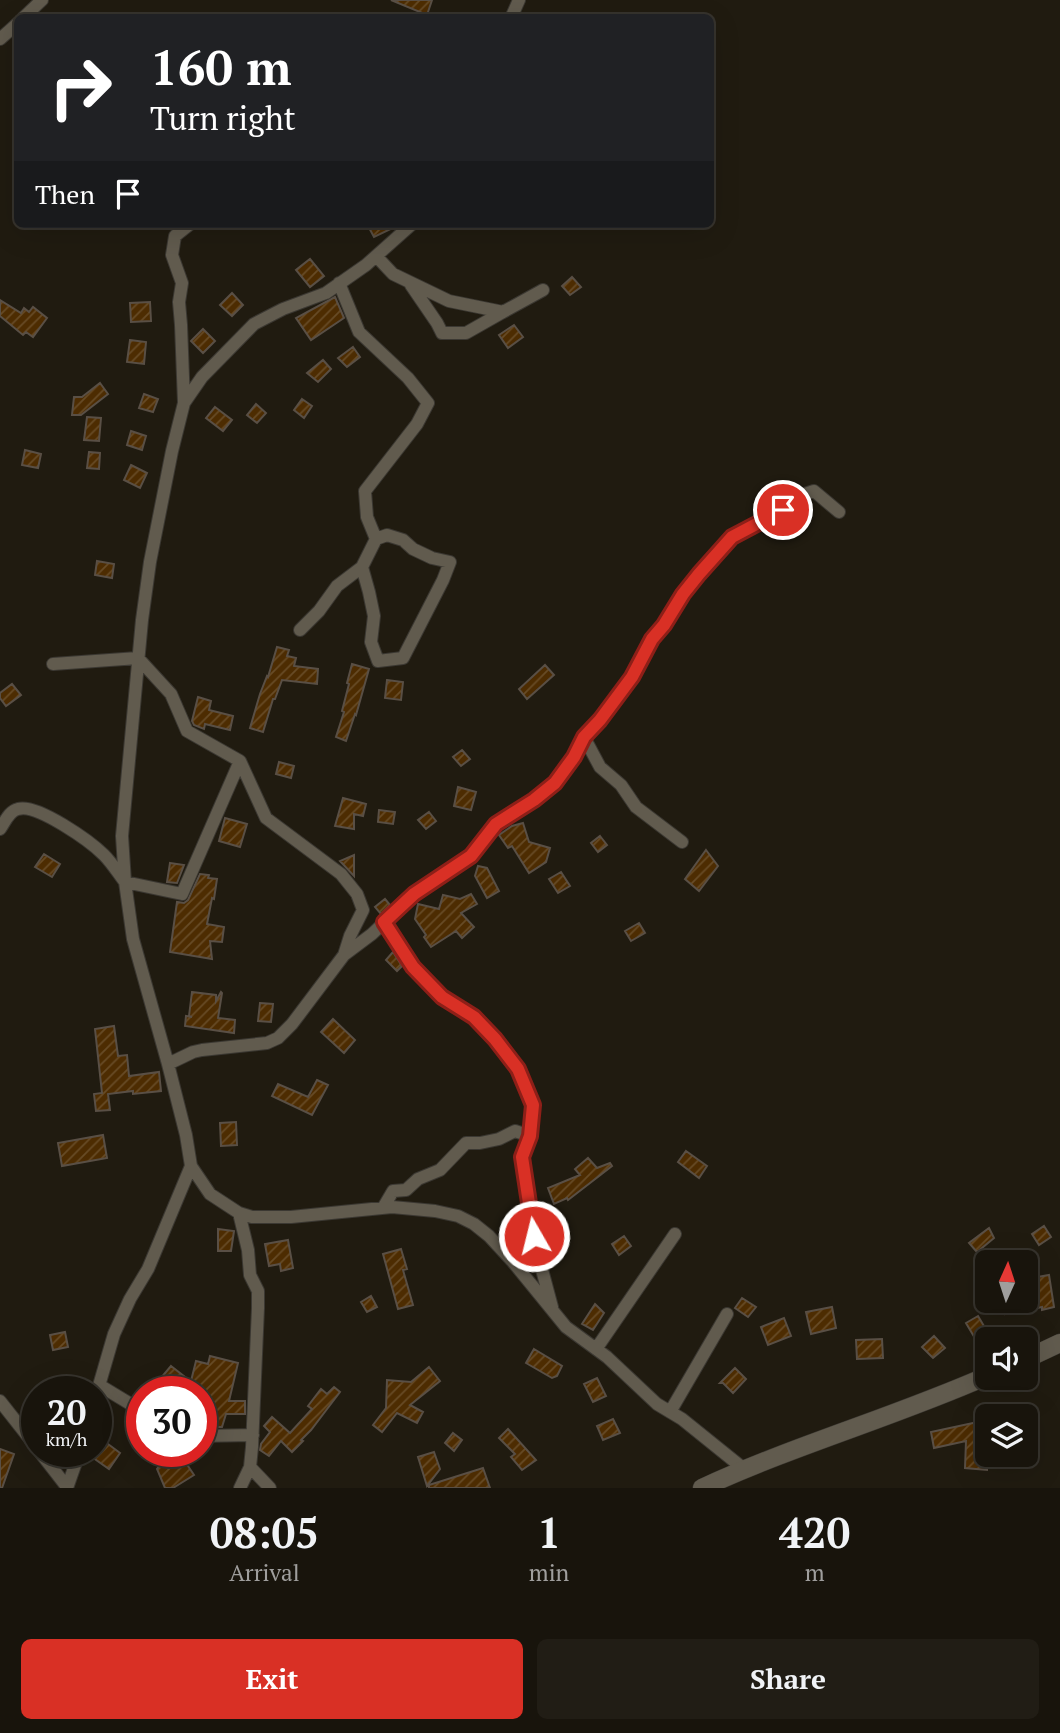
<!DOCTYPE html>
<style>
body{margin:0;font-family:"PT Serif",serif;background:#211d15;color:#f1f3f6;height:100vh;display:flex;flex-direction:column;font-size:26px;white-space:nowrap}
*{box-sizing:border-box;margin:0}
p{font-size:23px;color:#9f9e9d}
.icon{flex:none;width:38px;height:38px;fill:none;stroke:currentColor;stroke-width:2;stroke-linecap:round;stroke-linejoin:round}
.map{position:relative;height:1488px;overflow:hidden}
.panel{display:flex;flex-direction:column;background:#18140c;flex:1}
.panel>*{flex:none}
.guide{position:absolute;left:14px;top:14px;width:700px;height:214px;border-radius:10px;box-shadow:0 7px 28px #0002,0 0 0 2px #36332d;background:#202124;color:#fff;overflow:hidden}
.needle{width:46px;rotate:3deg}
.tools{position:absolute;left:975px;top:1250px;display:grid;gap:14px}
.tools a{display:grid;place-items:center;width:63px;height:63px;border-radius:10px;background:#18140c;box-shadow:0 7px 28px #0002,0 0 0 2px #36332d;font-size:35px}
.speed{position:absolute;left:21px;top:1376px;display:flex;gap:14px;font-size:35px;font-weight:700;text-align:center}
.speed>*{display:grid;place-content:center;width:91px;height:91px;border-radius:50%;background:#18140c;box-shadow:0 7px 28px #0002,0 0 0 2px #36332d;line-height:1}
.speed small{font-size:18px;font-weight:400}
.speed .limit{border:10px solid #d22;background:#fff;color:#111}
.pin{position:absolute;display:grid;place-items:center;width:60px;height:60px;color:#fff;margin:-30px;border:4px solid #fff;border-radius:50%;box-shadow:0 2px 7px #0007}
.me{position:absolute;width:77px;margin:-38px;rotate:352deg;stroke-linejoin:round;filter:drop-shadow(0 0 5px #0008)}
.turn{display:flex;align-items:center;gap:24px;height:147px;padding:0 21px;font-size:32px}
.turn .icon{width:91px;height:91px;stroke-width:2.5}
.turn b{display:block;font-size:49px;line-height:60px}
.then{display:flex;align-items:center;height:66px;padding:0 21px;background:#0003;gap:14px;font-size:26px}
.eta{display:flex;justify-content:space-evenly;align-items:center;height:119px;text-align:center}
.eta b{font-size:42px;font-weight:600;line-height:49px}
.primary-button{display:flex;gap:14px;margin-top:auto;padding:14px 21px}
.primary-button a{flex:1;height:80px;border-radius:10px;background:#d93025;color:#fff;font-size:28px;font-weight:600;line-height:80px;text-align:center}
.primary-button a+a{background:#211d15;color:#f1f3f6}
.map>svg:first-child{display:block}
.building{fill:url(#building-hatch);stroke:#594f45;stroke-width:2}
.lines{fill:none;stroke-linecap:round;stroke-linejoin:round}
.street-casing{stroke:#3b3832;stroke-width:14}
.secondary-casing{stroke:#3b3832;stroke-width:19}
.street{stroke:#615b4e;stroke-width:12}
.secondary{stroke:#615b4e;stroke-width:18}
.route-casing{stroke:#8d1f18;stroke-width:18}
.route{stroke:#d93025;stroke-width:12}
</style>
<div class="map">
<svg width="1060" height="1488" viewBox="0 0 1060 1488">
<defs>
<pattern id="building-hatch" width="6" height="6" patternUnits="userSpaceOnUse" patternTransform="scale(1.75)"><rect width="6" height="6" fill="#4d2c01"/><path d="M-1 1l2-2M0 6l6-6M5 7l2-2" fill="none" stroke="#674b26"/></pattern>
</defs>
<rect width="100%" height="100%" fill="#201b10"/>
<path class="building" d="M 391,0 L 432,0 L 427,15 Z
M 367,224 L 399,224 L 395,227 L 374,237 Z
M 310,259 L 324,276 L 310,287 L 296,270 Z
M 572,277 L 581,287 L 570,295 L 562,286 Z
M 232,293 L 243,305 L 232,316 L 220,305 Z
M 335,297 L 344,318 L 311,340 L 296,318 Z
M 0,300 L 21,313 L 24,308 L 29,312 L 33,307 L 47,318 L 33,337 L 26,332 L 23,335 L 0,316 Z
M 150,302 L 151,321 L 131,322 L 130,303 Z
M 514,325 L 523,337 L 508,348 L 499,335 Z
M 203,329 L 215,341 L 203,353 L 191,341 Z
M 130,340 L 146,342 L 144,364 L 127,362 Z
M 353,347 L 360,357 L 347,367 L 338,358 Z
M 323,360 L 331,369 L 318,382 L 307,373 Z
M 100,383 L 108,394 L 81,415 L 72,415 L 74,397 L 82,397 Z
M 144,394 L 158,399 L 153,412 L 139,408 Z
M 302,399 L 312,406 L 304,418 L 294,410 Z
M 256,404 L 266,413 L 257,423 L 247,415 Z
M 215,407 L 232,420 L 223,431 L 206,418 Z
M 87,417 L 101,418 L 99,441 L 84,440 Z
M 131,431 L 146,436 L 142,450 L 127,445 Z
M 25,450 L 41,454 L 38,468 L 22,465 Z
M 89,452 L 100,453 L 99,469 L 87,468 Z
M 131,465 L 147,473 L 140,488 L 124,480 Z
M 97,561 L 114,564 L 112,578 L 95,575 Z
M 277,647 L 289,650 L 287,656 L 296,658 L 294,666 L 318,669 L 317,684 L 282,680 L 275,699 L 273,699 L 263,732 L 250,728 L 260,694 L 267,676 L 268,677 Z
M 352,664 L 369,669 L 356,715 L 355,714 L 346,741 L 336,737 L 344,712 L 342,711 L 349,684 L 347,683 Z
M 545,665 L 554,675 L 527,699 L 519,689 Z
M 387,680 L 403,682 L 401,700 L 385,698 Z
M 12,684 L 21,695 L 6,706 L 0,698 L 0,693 Z
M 198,697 L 211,701 L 209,710 L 233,716 L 230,730 L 205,724 L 204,729 L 194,725 L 192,721 Z
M 462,750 L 470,759 L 461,766 L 453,757 Z
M 279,762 L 294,766 L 291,778 L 276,774 Z
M 458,787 L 476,792 L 471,810 L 454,806 Z
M 343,798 L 366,804 L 363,816 L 354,814 L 354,829 L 335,826 Z
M 379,810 L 395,812 L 393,824 L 378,822 Z
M 429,812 L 436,821 L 426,829 L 418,820 Z
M 225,818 L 247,824 L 240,847 L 219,841 Z
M 523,823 L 529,842 L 550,848 L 546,862 L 529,873 L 512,846 L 508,848 L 499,835 L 512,826 Z
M 600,836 L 607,845 L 598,852 L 591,843 Z
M 706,850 L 718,866 L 699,891 L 685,879 Z
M 44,854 L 60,864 L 52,877 L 35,867 Z
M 354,855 L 354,876 L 340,861 Z
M 170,863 L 184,865 L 177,883 L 167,882 Z
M 478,866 L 487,868 L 499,891 L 487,898 L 475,876 Z
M 561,872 L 570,886 L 558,893 L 549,879 Z
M 200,874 L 209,875 L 208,878 L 217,879 L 214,899 L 212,898 L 207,924 L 224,927 L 222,942 L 210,941 L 212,959 L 170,952 L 177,902 L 184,903 L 188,900 Z
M 471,894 L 477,904 L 461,913 L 474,927 L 462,938 L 456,931 L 431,947 L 424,937 L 426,935 L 415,919 L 418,904 L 439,909 L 443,895 L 460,899 Z
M 385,899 L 390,905 L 381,914 L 375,907 Z
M 639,923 L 645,933 L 631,941 L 625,931 Z
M 393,952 L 402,966 L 397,971 L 386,960 Z
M 192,992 L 216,995 L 216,1001 L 221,992 L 222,993 L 218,1018 L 235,1020 L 234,1033 L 185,1026 L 186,1016 L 192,1017 L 189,1016 Z
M 260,1003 L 273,1004 L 271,1022 L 258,1021 Z
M 333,1019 L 355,1040 L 344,1053 L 321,1032 Z
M 114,1026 L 118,1056 L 127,1055 L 129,1076 L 159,1072 L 161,1091 L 133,1094 L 133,1091 L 108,1094 L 110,1110 L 96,1111 L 94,1094 L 102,1093 L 95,1029 Z
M 317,1080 L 328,1085 L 312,1115 L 272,1096 L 278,1084 L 308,1097 Z
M 236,1122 L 237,1145 L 221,1146 L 220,1123 Z
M 103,1135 L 107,1158 L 62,1166 L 58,1143 Z
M 686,1151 L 707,1166 L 699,1178 L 678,1162 Z
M 588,1158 L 597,1168 L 610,1163 L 612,1166 L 568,1200 L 567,1198 L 554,1204 L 548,1188 L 580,1175 L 575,1169 Z
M 1044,1226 L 1051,1237 L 1039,1245 L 1032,1234 Z
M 989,1228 L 994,1238 L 977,1252 L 969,1243 Z
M 218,1229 L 234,1231 L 231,1251 L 218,1251 Z
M 624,1236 L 631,1246 L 619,1255 L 612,1244 Z
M 288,1240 L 293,1268 L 281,1271 L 280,1264 L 269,1266 L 265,1244 Z
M 401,1249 L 407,1269 L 403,1270 L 413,1305 L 398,1309 L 383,1254 Z
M 1049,1275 L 1054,1307 L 1042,1310 L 1042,1307 L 1005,1314 L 1002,1300 L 1026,1300 L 1026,1279 Z
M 371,1296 L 377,1307 L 367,1312 L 361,1302 Z
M 742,1298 L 756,1307 L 748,1317 L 735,1308 Z
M 595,1304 L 604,1313 L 593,1330 L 582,1324 Z
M 832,1307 L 836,1328 L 811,1334 L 806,1312 Z
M 978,1316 L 988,1333 L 976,1340 L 966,1323 Z
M 784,1318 L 791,1336 L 768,1345 L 761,1327 Z
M 65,1332 L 68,1347 L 53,1350 L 50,1335 Z
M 934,1336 L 945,1348 L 933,1358 L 922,1347 Z
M 882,1339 L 883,1358 L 857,1359 L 856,1340 Z
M 534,1349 L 562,1366 L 557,1376 L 552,1378 L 526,1363 Z
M 210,1356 L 238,1363 L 229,1401 L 245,1401 L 245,1414 L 226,1414 L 222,1427 L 201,1427 L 201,1388 L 190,1385 L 196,1361 L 208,1364 Z
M 171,1366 L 185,1377 L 173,1391 L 150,1391 Z
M 429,1367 L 440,1381 L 410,1405 L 423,1412 L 417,1423 L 397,1413 L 382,1432 L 373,1425 L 386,1408 L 387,1380 L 411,1382 Z
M 735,1368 L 746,1379 L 733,1393 L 723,1383 L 720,1383 Z
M 597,1378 L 606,1396 L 593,1402 L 584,1384 Z
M 334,1387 L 340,1392 L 311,1430 L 301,1440 L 303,1441 L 292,1452 L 281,1441 L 269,1456 L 260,1450 L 261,1444 L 270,1432 L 264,1426 L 272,1417 L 290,1433 L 312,1409 L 308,1406 L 321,1389 L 327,1394 Z
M 613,1419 L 620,1433 L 603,1440 L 597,1426 Z
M 987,1420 L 987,1470 L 965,1468 L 966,1441 L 934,1448 L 931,1432 Z
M 508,1429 L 536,1460 L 522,1470 L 511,1457 L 515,1454 L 499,1438 Z
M 453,1433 L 462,1440 L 454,1451 L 445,1443 Z
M 104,1441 L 120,1453 L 109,1469 L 92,1457 Z
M 0,1449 L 14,1454 L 2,1488 L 0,1488 Z
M 171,1451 L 187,1451 L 182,1457 L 194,1475 L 173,1488 L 165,1488 L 157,1469 Z
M 434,1452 L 440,1469 L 427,1486 L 418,1457 Z
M 483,1468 L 490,1488 L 429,1488 L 429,1485 Z"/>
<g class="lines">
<g class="street-casing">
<path id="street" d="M 23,18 L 42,0
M 511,18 L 519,0
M 0,39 L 18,23
M 412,224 L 366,265 L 326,293 L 283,309 L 254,324 L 202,377 L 184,403 L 172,451 L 150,562 L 142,620 L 122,836 L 125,882 L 133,939 L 168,1064 L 186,1135 L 191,1166 L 210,1194 L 239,1213 L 252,1217 L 291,1217 L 392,1207 L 435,1211 L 458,1216 L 474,1224 L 489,1236 L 513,1262 L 566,1327 L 607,1357 L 657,1404 L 682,1419 L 744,1469
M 376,256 L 393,274 L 449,301 L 503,312 L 543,290
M 411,285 L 437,323 L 442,333 L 466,333 L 503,312
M 184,403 L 181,325 L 179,302 L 182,283 L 172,255 L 175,236 L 190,224
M 362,567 L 369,592 L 374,616 L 371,642 L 378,661 L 403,658 L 443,580 L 450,562 L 432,558 L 413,549 L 403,540 L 387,535 L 376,539
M 300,630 L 319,611 L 337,586 L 362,567 L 376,539 L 367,517 L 365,491 L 417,424 L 428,403 L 408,378 L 359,332 L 339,283
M 584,737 L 600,767 L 621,785 L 636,807 L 682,842
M 240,761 L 266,818 L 341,874 L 357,894 L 363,910 L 350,936 L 344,955
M 0,829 C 5,822 9,811 18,809 C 37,803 91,842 104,855 C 112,863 118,873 125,882 L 182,894 L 240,761 L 187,731 L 171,694 L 138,658 L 53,664
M 385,922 L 413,967 L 442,997 L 474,1017 L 495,1039 L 518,1069 L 533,1105 L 530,1136 L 522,1157 L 537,1251 L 552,1307
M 168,1064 L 193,1052 L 202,1050 L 267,1043 L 278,1038 L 292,1024 L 344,955 L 372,934 L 414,894 L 471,856 L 497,824 L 534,800 L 555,783 L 574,757 L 584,737 L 600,720 L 632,677 L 652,639 L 664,625 L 683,594 L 732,537 L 783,510 L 805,494 L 814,491 L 839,512
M 383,1208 L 393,1191 L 406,1190 L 418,1179 L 440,1170 L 466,1143 L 480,1143 L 499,1139 L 515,1131 L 530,1136
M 239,1213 L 248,1250 L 250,1275 L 258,1291 L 258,1308 L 252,1447 L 250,1467 L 240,1488
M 596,1349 L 675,1234
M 99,1385 L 142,1411
M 96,1396 L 114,1334 L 130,1299 L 148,1269 L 191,1166
M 0,1401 L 37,1448
M 670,1412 L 727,1314
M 201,1436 L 253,1435
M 39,1451 L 67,1487
M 250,1467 L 270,1488
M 67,1488 L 80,1451"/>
</g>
<g class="secondary-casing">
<path id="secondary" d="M 1026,1359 L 1060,1343
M 702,1488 C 795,1445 894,1417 987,1376"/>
</g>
<use href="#street" class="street"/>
<use href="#secondary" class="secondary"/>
</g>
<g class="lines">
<g class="route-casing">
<path id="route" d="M 534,1236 L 522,1157 L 530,1136 L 533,1105 L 518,1069 L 495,1039 L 474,1017 L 442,997 L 413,967 L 384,922 L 414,894 L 471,856 L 496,824 L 534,800 L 555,783 L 574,757 L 584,737 L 600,720 L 632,677 L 652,639 L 664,625 L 683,594 L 699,574 L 732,537 L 783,510"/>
</g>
<use href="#route" class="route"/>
</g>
</svg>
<div class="tools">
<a><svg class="needle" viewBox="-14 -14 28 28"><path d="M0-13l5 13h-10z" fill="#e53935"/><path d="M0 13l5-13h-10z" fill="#9f9e9d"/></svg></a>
<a><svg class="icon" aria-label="sound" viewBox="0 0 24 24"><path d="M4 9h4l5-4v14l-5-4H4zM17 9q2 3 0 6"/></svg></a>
<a><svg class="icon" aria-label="layers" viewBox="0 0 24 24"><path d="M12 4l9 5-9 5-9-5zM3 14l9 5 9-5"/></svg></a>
</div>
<div class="speed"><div>20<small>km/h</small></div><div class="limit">30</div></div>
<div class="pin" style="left:783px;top:510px;background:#d93025"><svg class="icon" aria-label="arrive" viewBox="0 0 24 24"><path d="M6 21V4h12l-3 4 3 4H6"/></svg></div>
<svg class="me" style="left:534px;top:1236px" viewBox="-20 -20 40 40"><circle r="17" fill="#d93025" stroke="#fff" stroke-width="3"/><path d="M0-11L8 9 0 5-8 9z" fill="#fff"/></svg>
<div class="guide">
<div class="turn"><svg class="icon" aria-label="right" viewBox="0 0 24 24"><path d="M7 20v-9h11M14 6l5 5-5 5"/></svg><div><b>160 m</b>Turn right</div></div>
<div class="then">Then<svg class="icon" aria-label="arrive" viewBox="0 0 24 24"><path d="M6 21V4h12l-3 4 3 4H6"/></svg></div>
</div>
</div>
<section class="panel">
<div class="eta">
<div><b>08:05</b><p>Arrival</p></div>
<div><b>1</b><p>min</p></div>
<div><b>420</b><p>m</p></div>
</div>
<div class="primary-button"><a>Exit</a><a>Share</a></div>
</section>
